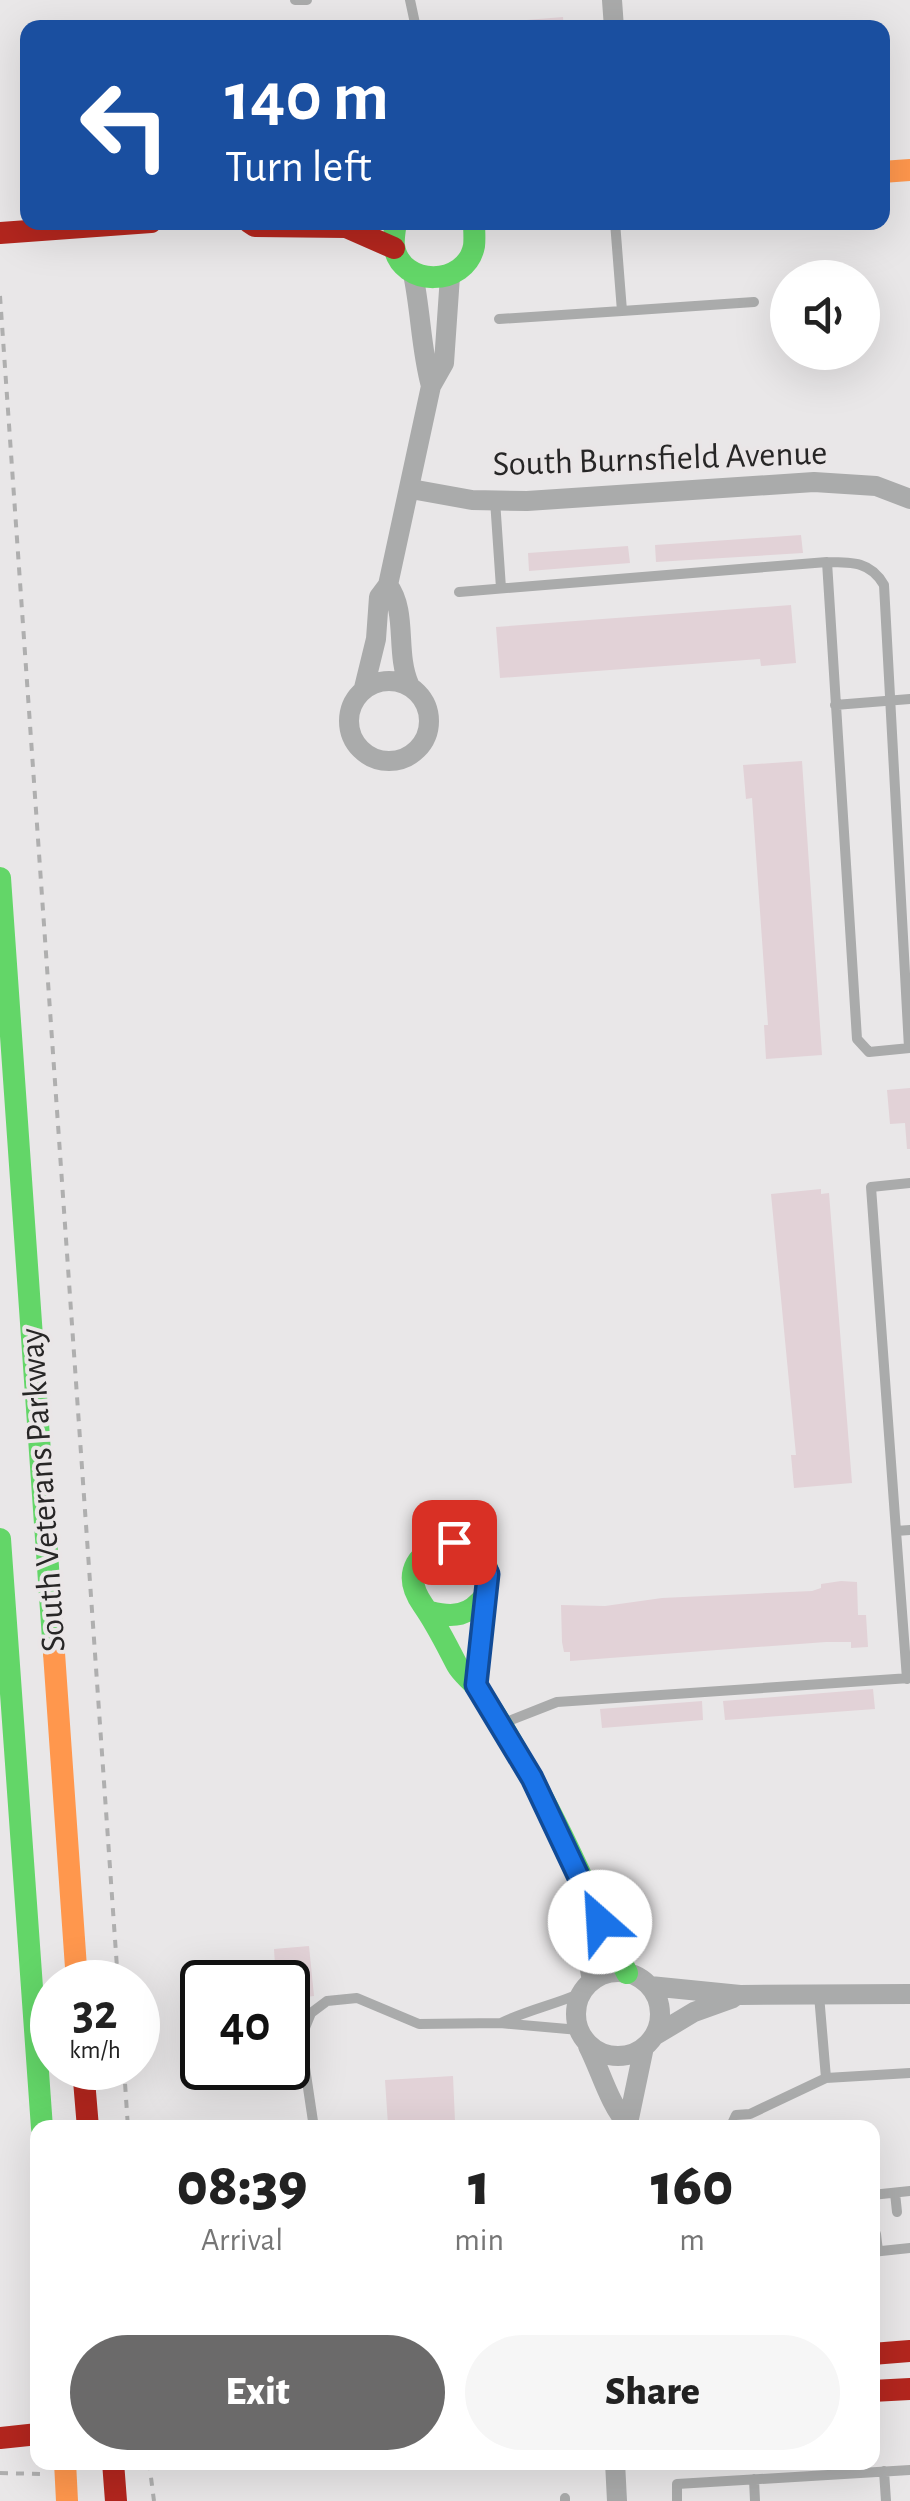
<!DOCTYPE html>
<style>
body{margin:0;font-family:"Alegreya Sans",sans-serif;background:#f6f6f6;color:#222;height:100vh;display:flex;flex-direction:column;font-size:38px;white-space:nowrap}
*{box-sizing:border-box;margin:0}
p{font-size:32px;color:#767676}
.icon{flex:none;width:55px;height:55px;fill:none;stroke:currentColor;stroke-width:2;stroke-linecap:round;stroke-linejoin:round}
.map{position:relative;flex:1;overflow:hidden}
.side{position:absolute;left:30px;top:2120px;width:850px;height:350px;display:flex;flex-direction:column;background:#fff;border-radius:20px;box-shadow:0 10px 40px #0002}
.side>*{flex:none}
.top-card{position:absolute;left:20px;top:20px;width:870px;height:210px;border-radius:20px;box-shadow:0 10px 40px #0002;background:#1a4fa0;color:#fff;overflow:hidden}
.tools{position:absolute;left:770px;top:260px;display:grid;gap:20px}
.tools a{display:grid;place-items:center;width:110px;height:110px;border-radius:50%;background:#fff;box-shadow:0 10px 40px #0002;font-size:50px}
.speed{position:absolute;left:30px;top:1960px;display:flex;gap:20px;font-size:50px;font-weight:700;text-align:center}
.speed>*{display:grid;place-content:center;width:130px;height:130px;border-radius:50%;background:#fff;box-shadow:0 10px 40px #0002;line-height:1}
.speed small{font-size:25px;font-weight:400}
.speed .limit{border:5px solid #111;border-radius:15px;background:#fff;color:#111}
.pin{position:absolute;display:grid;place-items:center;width:85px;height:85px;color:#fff;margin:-42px;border-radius:20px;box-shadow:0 5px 15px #0006}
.me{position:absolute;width:110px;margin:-55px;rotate:334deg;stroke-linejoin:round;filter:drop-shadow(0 0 8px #0008)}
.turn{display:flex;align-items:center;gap:35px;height:210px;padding:0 40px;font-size:45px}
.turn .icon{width:130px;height:130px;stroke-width:2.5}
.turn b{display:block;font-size:70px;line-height:85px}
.eta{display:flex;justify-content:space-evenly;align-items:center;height:170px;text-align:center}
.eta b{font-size:60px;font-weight:800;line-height:70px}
.button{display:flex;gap:20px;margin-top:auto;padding:20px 40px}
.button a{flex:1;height:115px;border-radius:60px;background:#6b6a6a;color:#fff;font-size:40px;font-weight:800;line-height:115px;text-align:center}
.button a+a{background:#f6f6f6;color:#222}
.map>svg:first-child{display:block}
.building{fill:#e2d2d7}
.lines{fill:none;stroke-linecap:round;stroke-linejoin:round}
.path{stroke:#afafaf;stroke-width:4;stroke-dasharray:8 8;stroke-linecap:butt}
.lane{stroke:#aaabab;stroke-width:10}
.street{stroke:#aaabab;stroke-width:20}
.fast{stroke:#63d668;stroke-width:22}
.slow{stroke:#ff974d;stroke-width:22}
.jam{stroke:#b3261e;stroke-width:22}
.route-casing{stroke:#114b97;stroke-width:25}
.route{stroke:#1a73e8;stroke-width:18}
.labels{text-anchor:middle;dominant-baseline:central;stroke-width:8;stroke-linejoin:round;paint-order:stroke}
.street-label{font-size:35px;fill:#272626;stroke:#eae6e7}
</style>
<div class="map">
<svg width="910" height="2501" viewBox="0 0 910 2501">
<rect width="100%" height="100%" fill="#e9e7e8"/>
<path class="building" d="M 563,17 L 564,28 L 515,28 L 514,21 Z
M 801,535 L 803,553 L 656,562 L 655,545 Z
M 628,546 L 630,563 L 529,571 L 528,553 Z
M 791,605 L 796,663 L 761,666 L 760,659 L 500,678 L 496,627 Z
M 802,761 L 822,1055 L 766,1059 L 764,1025 L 768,1025 L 752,798 L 746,799 L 743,765 Z
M 910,1088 L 910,1149 L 907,1149 L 905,1123 L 890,1124 L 887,1090 Z
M 821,1189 L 821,1194 L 829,1193 L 852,1483 L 794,1488 L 791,1455 L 796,1455 L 771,1194 Z
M 841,1581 L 857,1582 L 858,1615 L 866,1615 L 868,1647 L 851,1648 L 851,1642 L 826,1642 L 570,1661 L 570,1652 L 564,1652 L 562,1642 L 561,1605 L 605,1606 L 662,1598 L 812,1591 L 821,1588 L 821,1584 Z
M 873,1689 L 875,1709 L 725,1720 L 723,1701 Z
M 702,1701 L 703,1720 L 602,1728 L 600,1709 Z
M 309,1946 L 314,1996 L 288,1999 L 288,1982 L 276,1982 L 274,1949 Z
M 453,2076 L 455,2121 L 388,2125 L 385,2080 Z"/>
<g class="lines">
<path class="path" d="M 0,296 L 118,1982
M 124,2068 L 128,2128
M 149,2462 L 154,2501
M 0,2473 L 40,2474"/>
<path class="lane" d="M 295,0 L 307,0
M 410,0 L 416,28
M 622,311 L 754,302
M 499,319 L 622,311 L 615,222
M 495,500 L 501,588
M 827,562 C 853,562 871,562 884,585 L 909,1048
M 459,592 L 827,562 L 857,1039 L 869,1052 L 910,1048
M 835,705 L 910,699
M 910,1183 L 871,1187 L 896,1531 L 910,1530
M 896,1531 L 907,1679
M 501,1724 L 557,1702 L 910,1678
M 819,1995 L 826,2078
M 501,2023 C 527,2010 554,2005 581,1993
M 314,2128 L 304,2061 L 304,2030 L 311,2013 L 327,2001 L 357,1998 L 419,2024 L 500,2023 L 579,2030
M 730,2128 L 736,2115 L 750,2114 L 826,2078 L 910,2073
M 895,2193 L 897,2212
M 872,2195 L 910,2191
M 872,2202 L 874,2215
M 876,2234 L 878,2251
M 872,2252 L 910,2248
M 884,2471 L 886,2501
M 754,2479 L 755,2501
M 565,2498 L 565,2501
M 677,2501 L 677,2484 L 910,2470"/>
<path class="street" d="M 612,0 L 614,28
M 413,274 C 421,312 421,350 431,386
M 411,489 L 472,500 L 527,501 L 814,482 L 876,486 L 910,499
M 388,585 C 408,612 395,652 409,684
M349 721a40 40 0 1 1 80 0a40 40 0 1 1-80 0Z
M 364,688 L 376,639 L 379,597 L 388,585 L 431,386 L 444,363 L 450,276
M 476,1685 L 485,1598
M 581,1889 L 583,1931 L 592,1981
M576 2014a42 42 0 1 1 84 0a42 42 0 1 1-84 0Z
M 650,1986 L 740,1995 L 910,1994
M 654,2036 L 694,2012 L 733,1998
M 588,2046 C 600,2069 610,2106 627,2123
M 627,2128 L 644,2047
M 615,2462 L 617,2501"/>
<path class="fast" d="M 396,222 C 395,229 393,239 394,246 C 401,288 466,287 474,246 C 475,239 474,229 474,222
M 0,878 L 54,1653
M 0,1539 L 42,2128
M 430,1612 C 454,1618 469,1616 485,1596 C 510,1516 376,1538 423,1605 C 437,1625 446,1644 457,1665 C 462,1674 471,1680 477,1688 C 497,1714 513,1744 529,1773 C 566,1837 594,1907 627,1973"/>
<path class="slow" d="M 882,172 L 910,170
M 54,1653 L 77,1982
M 65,2462 L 67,2501"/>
<path class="jam" d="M 249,222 L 255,226 L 346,227 L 394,248
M 0,233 L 151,222
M 83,2068 L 88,2128
M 872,2354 L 910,2351
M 872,2391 L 910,2389
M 0,2438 L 38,2434
M 113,2462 L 116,2501"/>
</g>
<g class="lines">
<g class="route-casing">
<path id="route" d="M 454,1542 L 477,1552 L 488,1574 L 476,1685 L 532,1778 L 600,1922"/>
</g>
<use href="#route" class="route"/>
</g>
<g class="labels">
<g class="street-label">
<text transform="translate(660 459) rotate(-2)">South Burnsfield Avenue</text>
<text transform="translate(43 1490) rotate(-94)">South Veterans Parkway</text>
</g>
</g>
</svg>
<div class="tools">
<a><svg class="icon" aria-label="sound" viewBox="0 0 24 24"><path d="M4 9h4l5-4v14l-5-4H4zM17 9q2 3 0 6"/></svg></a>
</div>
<div class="speed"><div>32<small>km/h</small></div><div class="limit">40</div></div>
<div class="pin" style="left:454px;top:1542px;background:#d93025"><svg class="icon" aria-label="arrive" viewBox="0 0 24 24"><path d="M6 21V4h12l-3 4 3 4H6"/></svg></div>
<svg class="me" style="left:600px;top:1922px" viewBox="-20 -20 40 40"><circle r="19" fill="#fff"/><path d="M0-13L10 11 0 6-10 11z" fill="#1a73e8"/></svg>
<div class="top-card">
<div class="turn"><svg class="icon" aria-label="left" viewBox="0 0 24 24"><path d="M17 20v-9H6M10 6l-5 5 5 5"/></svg><div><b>140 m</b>Turn left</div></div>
</div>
<section class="side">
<div class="eta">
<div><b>08:39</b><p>Arrival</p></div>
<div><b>1</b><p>min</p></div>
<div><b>160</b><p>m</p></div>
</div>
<div class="button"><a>Exit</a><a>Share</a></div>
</section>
</div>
